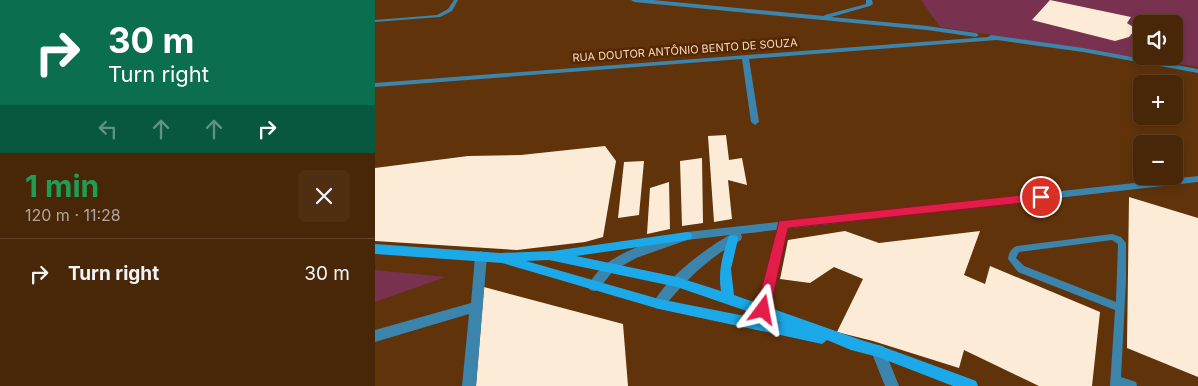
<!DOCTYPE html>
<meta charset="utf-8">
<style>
body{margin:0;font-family:Inter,sans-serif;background:#4f2e12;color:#f1f3f6;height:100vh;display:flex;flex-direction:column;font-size:19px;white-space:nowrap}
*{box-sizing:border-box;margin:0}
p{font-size:16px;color:#b1a59c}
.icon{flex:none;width:28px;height:28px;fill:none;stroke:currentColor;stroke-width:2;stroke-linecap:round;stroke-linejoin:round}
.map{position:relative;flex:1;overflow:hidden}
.drawer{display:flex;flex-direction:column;background:#482608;width:375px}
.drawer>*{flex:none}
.guide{background:#0b6e4f;color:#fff;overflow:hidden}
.buttons{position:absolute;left:758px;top:15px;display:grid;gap:10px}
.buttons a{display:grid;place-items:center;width:50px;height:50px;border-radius:8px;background:#482608;box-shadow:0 2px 8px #0003,0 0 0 1px #604329;font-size:25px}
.pin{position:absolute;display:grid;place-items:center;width:42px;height:42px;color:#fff;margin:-21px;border:2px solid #fff;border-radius:50%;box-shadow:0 1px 5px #0007}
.me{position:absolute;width:55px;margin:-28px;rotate:13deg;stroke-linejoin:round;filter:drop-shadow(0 0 4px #0008)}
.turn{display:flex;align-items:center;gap:18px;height:105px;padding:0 25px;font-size:22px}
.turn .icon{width:65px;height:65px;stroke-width:2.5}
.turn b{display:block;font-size:35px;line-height:42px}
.lanes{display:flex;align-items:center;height:48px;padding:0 25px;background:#0003;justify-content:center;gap:25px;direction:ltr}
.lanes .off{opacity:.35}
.round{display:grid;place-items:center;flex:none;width:52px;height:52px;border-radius:8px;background:#4f2e12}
.summary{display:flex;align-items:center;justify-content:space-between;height:85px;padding:0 25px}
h1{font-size:30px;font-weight:700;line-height:38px;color:#1e9e55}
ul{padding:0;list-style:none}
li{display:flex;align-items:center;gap:15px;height:70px;padding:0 25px;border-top:1px solid #604329}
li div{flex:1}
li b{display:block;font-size:19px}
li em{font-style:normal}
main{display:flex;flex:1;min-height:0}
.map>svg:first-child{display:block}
.green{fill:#78324f;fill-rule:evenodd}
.building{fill:#fcecd7}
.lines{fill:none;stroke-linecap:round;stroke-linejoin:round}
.lane{fill:#3b85ad;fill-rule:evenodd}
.street{fill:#3b85ad;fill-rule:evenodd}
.secondary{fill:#1ba9ea;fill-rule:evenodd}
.route{fill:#e11d48;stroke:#92132f}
.labels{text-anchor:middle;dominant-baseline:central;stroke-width:5;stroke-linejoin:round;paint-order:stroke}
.far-street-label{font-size:11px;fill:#f5d8c5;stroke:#552800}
</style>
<main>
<section class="drawer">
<div class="guide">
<div class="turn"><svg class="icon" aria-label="right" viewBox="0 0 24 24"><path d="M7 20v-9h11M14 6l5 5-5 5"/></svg><div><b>30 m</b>Turn right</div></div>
<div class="lanes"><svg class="icon off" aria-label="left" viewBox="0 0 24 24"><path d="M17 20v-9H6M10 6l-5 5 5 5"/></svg><svg class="icon off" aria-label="ahead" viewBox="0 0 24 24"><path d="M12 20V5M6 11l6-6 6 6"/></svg><svg class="icon off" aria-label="ahead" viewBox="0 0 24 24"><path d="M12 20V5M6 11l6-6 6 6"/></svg><svg class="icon" aria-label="right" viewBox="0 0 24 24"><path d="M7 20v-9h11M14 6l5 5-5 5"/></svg></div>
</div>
<div class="summary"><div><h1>1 min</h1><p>120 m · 11:28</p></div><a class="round"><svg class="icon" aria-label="close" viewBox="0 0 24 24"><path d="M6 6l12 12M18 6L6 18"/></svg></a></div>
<ul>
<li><svg class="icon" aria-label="right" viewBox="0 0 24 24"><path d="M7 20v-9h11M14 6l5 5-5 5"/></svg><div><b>Turn right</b></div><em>30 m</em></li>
</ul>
</section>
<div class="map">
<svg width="823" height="386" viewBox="0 0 823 386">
<rect width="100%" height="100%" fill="#60330b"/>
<path class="green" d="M 546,0 L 823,0 L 823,67 L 565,27 ZM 766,24 L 799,24 L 799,56 L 766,56 Z
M 0,270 L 71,277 L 0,302 Z"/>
<path class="building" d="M 675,0 L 756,17 L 752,23 L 758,27 L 759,31 L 754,37 L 740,41 L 657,20 Z
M 351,135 L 354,160 L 367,158 L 372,185 L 353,180 L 357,219 L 339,222 L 333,136 Z
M 230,146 L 241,161 L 228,237 L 210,242 L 142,250 L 0,241 L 0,168 L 93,156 L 146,155 Z
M 327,158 L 328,223 L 307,226 L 305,161 Z
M 269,161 L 264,215 L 243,218 L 249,162 Z
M 294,182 L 295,229 L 272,234 L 275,188 Z
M 754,197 L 823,218 L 823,377 L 752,348 Z
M 470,231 L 504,243 L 605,231 L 589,275 L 610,284 L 615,266 L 725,312 L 717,386 L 664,386 L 589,350 L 584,368 L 498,341 L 462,332 L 488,279 L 459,267 L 435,283 L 405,279 L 413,240 Z
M 109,287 L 248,324 L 253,386 L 101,386 Z"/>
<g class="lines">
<path class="lane" d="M 79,0 L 83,0 L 77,11 L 65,17 L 0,22 L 0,20 L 62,15 L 73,9 Z
M 408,221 L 411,222 L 412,224 L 393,311 L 391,314 L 388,315 L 385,314 L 383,311 L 404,224 L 405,222 Z
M 737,234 L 746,237 L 751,243 L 751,280 L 746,377 L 761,382 L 762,386 L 735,386 L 740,310 L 643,272 L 633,259 C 634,253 636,248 642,246 ZM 737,240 L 743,244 L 741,302 L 649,266 L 641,258 L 644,252 Z"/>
<path class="street" d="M 256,0 L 278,0 L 449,16 L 450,15 L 491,4 L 491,0 L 497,0 L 498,4 L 495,6 L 456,17 L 552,26 L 601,33 L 604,35 L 601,37 L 552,30 L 259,2 Z
M 616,35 L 708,48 L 823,69 L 823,73 L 708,52 L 622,40 L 374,59 L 384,122 L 380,125 L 376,122 L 367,59 L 0,87 L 0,83 L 613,37 Z
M 823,176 L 823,182 L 366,234 L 367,237 L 366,240 C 334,257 311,280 288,308 L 284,309 L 280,308 L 278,304 C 289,280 332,247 355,235 L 312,240 L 261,258 L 238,271 L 223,290 L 219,291 L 215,290 L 213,286 C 230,251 279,242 312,232 Z
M 106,251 L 110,253 L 112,256 L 101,386 L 87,386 L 94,314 L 0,342 L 0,330 L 96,303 L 100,256 L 102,253 Z
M 503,345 L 508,346 L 524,386 L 510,386 L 496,351 L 498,346 Z"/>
<path class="secondary" d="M 312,232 L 316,233 L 317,236 L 316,239 L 312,240 L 201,256 L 302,277 L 346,291 C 343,272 347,257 353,239 L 354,236 L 358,235 L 362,236 L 363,239 L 356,269 L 359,295 L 486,340 L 503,345 L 596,379 L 601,381 L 603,386 L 578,386 L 503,357 L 476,350 L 452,340 L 447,344 L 284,309 L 127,263 L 0,254 L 0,244 L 125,253 L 178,251 ZM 174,260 L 302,287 L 406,323 L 284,299 L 151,261 Z"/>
</g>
<path class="route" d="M 666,193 L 672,197 L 666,201 L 413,228 L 395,310 L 393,315 L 388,317 L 383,315 L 381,310 L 404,221 Z"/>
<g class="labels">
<g class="far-street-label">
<text transform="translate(310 50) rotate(-4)">RUA DOUTOR ANTÔNIO BENTO DE SOUZA</text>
</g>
</g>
</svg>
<div class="buttons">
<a><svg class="icon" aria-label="sound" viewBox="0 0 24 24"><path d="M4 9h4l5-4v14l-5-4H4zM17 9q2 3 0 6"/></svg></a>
<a>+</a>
<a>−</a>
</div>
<div class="pin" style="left:666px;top:197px;background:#d93025"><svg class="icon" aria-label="arrive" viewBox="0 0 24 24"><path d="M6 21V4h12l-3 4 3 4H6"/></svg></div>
<svg class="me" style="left:388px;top:310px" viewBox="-20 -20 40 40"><path d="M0-17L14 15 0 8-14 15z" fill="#e11d48" stroke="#fff" stroke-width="4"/></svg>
</div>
</main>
